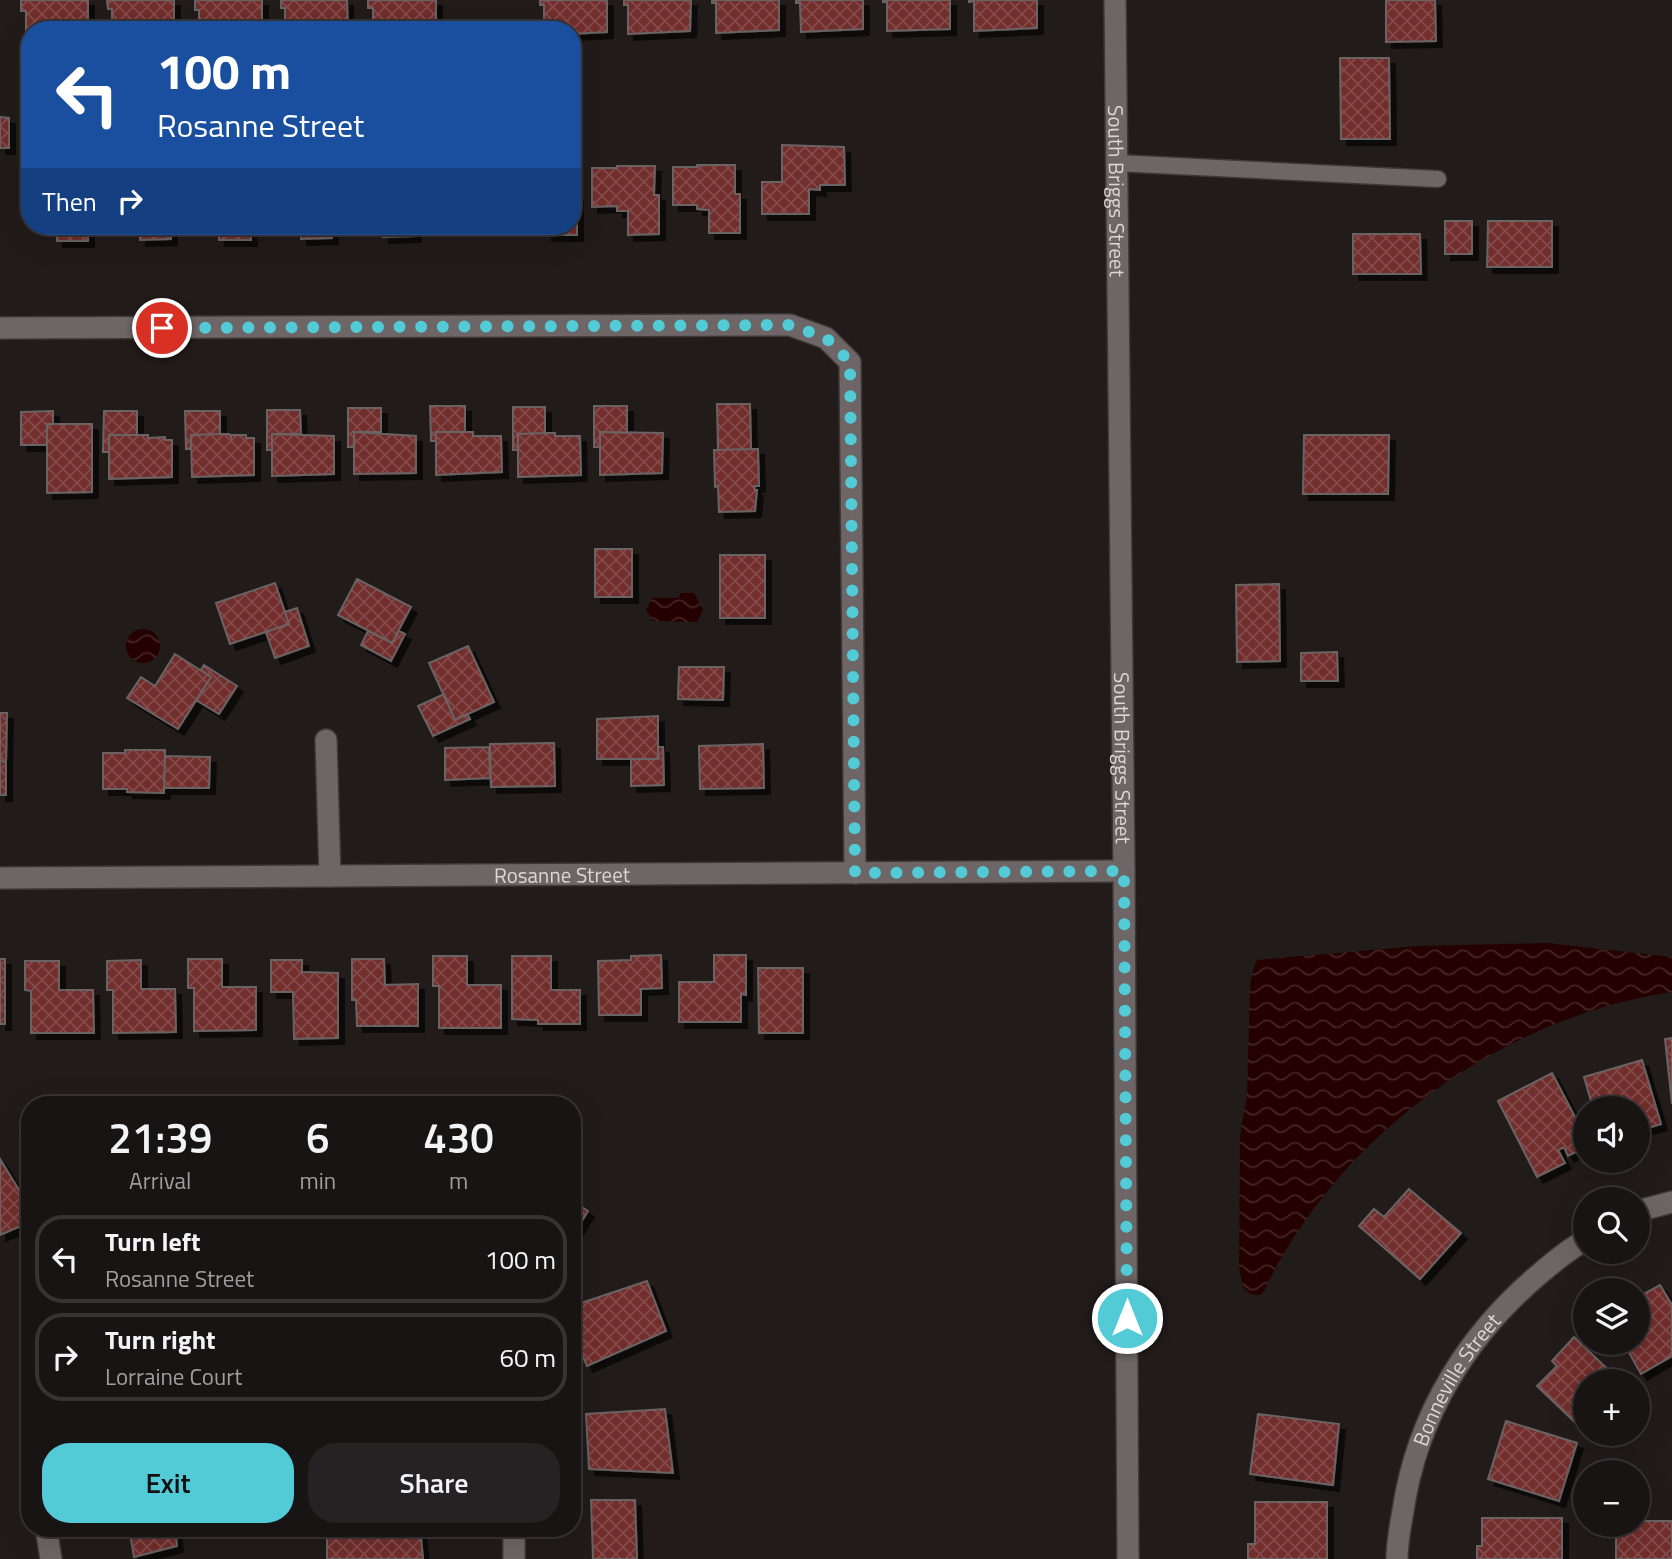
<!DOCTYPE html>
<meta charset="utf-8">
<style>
body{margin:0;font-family:"Titillium Web",sans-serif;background:#262122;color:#f1f3f6;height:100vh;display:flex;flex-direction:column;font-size:26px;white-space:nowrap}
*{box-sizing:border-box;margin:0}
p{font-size:23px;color:#9f9ea0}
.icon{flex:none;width:38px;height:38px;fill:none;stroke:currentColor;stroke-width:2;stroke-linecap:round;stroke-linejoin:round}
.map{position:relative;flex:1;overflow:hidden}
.side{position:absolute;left:21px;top:1096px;width:560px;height:441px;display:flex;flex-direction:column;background:#191414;border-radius:28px;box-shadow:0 7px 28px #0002,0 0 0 2px #373334}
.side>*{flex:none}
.top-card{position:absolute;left:21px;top:21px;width:560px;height:214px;border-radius:28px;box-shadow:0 7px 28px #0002,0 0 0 2px #373334;background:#1a4fa0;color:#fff;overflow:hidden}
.tools{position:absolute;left:1573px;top:1096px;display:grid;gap:14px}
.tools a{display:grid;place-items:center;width:77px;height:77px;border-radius:50%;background:#191414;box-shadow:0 7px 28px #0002,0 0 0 2px #373334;font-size:35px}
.pin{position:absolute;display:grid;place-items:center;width:60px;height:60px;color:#fff;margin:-30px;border:4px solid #fff;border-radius:50%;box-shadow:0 2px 7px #0007}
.me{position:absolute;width:77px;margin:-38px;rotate:0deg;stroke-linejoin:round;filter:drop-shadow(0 0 5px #0008)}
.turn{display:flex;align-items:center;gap:24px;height:147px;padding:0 21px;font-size:32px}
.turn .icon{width:91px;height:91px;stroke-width:2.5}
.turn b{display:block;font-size:49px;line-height:60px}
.then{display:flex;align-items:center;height:66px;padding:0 21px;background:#0003;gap:14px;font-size:26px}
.eta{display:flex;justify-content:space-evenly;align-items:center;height:119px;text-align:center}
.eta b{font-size:42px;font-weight:600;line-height:49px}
.button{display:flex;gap:14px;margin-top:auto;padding:14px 21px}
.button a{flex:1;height:80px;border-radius:28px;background:#52cbd7;color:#111;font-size:28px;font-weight:600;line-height:80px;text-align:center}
.button a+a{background:#262122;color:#f1f3f6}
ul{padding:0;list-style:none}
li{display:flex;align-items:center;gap:21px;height:88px;margin:0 14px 10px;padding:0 7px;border:4px solid #373334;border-radius:28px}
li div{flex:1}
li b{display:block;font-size:26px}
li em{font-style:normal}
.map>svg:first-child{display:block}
.water{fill:url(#water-waves)}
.building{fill:url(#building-cross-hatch);stroke:#6b6363;stroke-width:2;filter:url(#shadow)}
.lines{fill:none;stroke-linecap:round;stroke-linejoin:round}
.service-casing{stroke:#3c3837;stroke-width:19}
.minor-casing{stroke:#3c3837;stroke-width:24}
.tertiary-casing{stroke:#3c3837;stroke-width:24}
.service{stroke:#6e6666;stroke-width:16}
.minor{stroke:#6e6666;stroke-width:21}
.tertiary{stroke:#6e6666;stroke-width:21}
.route{stroke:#52cbd7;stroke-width:12;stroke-dasharray:0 21.6}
.labels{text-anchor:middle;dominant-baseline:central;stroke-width:7;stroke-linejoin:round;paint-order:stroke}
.street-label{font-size:21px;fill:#dbd7d6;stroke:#171211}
</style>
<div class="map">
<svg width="1672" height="1559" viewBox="0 0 1672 1559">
<defs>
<pattern id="water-waves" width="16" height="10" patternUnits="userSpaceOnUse" patternTransform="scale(1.75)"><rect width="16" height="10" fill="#250000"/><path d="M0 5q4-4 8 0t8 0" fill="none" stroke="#442424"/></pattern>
<pattern id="building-cross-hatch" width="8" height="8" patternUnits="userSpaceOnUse" patternTransform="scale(1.75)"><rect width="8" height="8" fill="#712d2c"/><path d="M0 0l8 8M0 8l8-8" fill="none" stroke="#854b4a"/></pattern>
<filter id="shadow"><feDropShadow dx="6" dy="6" stdDeviation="0" flood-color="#0009"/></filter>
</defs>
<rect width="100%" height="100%" fill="#211b1a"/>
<path class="water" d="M 680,593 L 694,593 L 703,610 L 697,622 L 653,621 L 646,610 L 652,598 L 679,598 Z
M126 646a17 17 0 1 1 34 0a17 17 0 1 1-34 0Z
M 1547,943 L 1672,957 L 1672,992 C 1502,1017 1338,1135 1264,1291 L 1260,1295 L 1250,1294 L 1243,1287 L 1239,1268 L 1240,1136 L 1247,1095 L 1250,989 L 1252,973 L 1257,960 L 1418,946 Z"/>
<path class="building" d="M 21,0 L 88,0 L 88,30 L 30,30 L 30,40 L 26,39 L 26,11 L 21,11 Z
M 107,0 L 174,0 L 174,30 L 112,30 L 112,9 L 108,9 Z
M 195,0 L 262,0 L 262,30 L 199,30 L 199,10 L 195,10 Z
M 281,0 L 347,0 L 348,30 L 285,30 L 285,8 L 281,8 Z
M 368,0 L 436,0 L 436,30 L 373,30 L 373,8 L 368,8 Z
M 540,0 L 607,0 L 607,32 L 572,34 L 572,30 L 544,30 L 544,5 L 540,5 Z
M 624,0 L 691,0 L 690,31 L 628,34 L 628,5 L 624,5 Z
M 712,0 L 779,0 L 779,30 L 716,33 L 716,3 L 712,3 Z
M 796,0 L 863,0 L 863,29 L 801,32 L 800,3 L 796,3 Z
M 883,0 L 950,0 L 950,29 L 887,31 L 887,2 L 883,2 Z
M 969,0 L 1037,0 L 1037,28 L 974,31 L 974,1 L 969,2 Z
M 1386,0 L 1435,0 L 1436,41 L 1386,42 Z
M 1340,58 L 1389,58 L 1390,139 L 1341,139 Z
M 0,117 L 9,118 L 9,148 L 0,148 Z
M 782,145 L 844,147 L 845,185 L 820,185 L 820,190 L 809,189 L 809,214 L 762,214 L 762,182 L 782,182 Z
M 697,165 L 735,165 L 735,194 L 740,194 L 740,233 L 709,233 L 709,210 L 697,209 L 697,205 L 673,205 L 673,167 L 697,167 Z
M 617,166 L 655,166 L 654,195 L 659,195 L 659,234 L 628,235 L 628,211 L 617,211 L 617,206 L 592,207 L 592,168 L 617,168 Z
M 572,167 L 573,196 L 577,196 L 577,235 L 546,235 L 546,226 L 572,226 Z
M 21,175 L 30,175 L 30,213 L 21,213 Z
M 1445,221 L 1472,221 L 1472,254 L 1445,254 Z
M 1488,221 L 1552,221 L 1552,267 L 1487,267 Z
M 57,226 L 88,226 L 88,241 L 57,241 Z
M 140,226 L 171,226 L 171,239 L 140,240 Z
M 219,226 L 250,226 L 251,240 L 219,240 Z
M 301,226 L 332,226 L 332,238 L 301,239 Z
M 384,226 L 415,226 L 415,236 L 383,237 Z
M 1353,234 L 1420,234 L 1421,274 L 1353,274 Z
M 717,404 L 750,404 L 751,449 L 718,450 Z
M 430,406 L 465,406 L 465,432 L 436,432 L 436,441 L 431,441 Z
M 594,406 L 627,406 L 627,433 L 600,432 L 600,447 L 594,447 Z
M 513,407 L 545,407 L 545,433 L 518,434 L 518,450 L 513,450 Z
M 348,408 L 381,408 L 381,432 L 354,432 L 354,447 L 348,447 Z
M 267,410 L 300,410 L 301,434 L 272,434 L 272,450 L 267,450 Z
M 53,411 L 53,424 L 47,424 L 47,445 L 21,445 L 21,412 Z
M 104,411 L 137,411 L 137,435 L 109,435 L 109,452 L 103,452 Z
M 185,411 L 220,411 L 220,434 L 191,435 L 191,448 L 186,449 Z
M 47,424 L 92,424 L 92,492 L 47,493 Z
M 354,432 L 416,436 L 416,473 L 354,474 Z
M 436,432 L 473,432 L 473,436 L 501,436 L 502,472 L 436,475 Z
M 600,432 L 663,433 L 662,473 L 600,475 Z
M 545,433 L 555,433 L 555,436 L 580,436 L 581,475 L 518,477 L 518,434 Z
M 220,434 L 229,434 L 231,437 L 231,435 L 246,435 L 246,438 L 254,438 L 254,475 L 192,477 L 191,435 Z
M 272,434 L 334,436 L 334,474 L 272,476 Z
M 109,435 L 148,435 L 148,438 L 165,437 L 165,440 L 172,440 L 172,477 L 109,479 Z
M 1304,435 L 1389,435 L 1388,494 L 1303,494 Z
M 758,449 L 759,486 L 754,486 L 755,490 L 757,490 L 755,511 L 719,512 L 718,486 L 715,487 L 714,450 Z
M 595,549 L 632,549 L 632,597 L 595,597 Z
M 720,555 L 765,555 L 765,618 L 720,618 Z
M 357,579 L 411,607 L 392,643 L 338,615 Z
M 275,583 L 289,624 L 230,644 L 216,603 Z
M 1279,584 L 1280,661 L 1237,662 L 1236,585 Z
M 297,608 L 309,646 L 275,658 L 266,632 L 289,624 L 285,612 Z
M 368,631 L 392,643 L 399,631 L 405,634 L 391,661 L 361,645 Z
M 468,646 L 494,702 L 455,720 L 429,663 Z
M 1337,652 L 1338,681 L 1301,681 L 1301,653 Z
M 175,654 L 211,677 L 178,729 L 127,698 L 141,677 L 155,686 Z
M 204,665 L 237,686 L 219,714 L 196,700 L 211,677 L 201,670 Z
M 679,667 L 724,667 L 723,700 L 678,699 Z
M 444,694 L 455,720 L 467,714 L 470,719 L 433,736 L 418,706 Z
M 0,713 L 7,713 L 6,762 L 0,761 Z
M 658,716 L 658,759 L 597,759 L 597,719 Z
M 554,743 L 555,786 L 491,787 L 490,744 Z
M 763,744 L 764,788 L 700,789 L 699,746 Z
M 489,747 L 490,778 L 445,780 L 445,748 Z
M 658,747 L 663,747 L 664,785 L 631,786 L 631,759 L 658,759 Z
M 125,750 L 165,750 L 164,793 L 127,792 L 127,789 L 103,789 L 103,753 L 125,753 Z
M 165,756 L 210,757 L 209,788 L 164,788 Z
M 0,761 L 6,762 L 6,795 L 0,795 Z
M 661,955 L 662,988 L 641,989 L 641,1015 L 599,1015 L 598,961 L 631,960 L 631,956 Z
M 714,955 L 746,955 L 746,995 L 741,994 L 741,1022 L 679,1022 L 679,982 L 714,982 Z
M 433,956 L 467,956 L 467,985 L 501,985 L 501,1028 L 439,1028 L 439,986 L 433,986 Z
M 512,956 L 551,956 L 551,990 L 580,990 L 580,1024 L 538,1024 L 538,1020 L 512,1019 Z
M 0,959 L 5,959 L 5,1024 L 0,1024 Z
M 188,959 L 222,959 L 222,987 L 256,987 L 256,1030 L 194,1031 L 194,988 L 188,988 Z
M 352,959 L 384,959 L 385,985 L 418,984 L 418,1026 L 357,1026 L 356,1000 L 352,1000 Z
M 141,960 L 141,989 L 175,989 L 176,1032 L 113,1033 L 113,990 L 107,990 L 107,961 Z
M 271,960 L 302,960 L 302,972 L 338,973 L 338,1038 L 294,1039 L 293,992 L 271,992 Z
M 25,961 L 59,961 L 59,990 L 93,990 L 94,1033 L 31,1033 L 31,991 L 25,990 Z
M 758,968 L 803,968 L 803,1033 L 759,1033 Z
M 1672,1038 L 1672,1104 L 1665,1039 Z
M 1642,1060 L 1661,1124 L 1638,1131 L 1638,1108 L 1593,1108 L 1584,1077 Z
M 1552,1073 L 1586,1138 L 1586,1147 L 1568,1156 L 1564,1147 L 1558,1150 L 1565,1163 L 1537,1177 L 1498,1101 Z
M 0,1159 L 30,1208 L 30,1222 L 0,1235 Z
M 1409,1189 L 1461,1233 L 1420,1279 L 1359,1226 L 1374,1209 L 1384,1217 Z
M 572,1201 L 588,1211 L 572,1237 Z
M 647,1281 L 666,1331 L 587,1366 L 572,1332 L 572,1306 Z
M 1660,1285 L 1672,1305 L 1672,1356 L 1641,1374 L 1623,1342 L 1638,1342 L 1638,1297 Z
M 1574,1337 L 1620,1381 L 1586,1381 L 1586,1428 L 1583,1430 L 1537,1386 L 1557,1366 L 1552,1361 Z
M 665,1409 L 673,1473 L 589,1469 L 586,1414 Z
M 1258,1414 L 1339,1424 L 1333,1485 L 1250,1474 Z
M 1506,1421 L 1577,1443 L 1559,1501 L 1488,1479 Z
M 591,1500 L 635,1500 L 637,1559 L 593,1559 Z
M 1255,1502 L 1327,1502 L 1327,1559 L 1248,1559 L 1248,1544 L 1255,1544 Z
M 1638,1515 L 1645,1515 L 1645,1521 L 1672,1521 L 1672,1559 L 1616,1559 L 1616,1524 L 1638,1524 Z
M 1482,1518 L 1562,1518 L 1562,1559 L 1477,1559 L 1477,1546 L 1482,1546 Z
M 129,1528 L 175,1528 L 177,1546 L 134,1557 Z
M 327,1528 L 420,1528 L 423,1559 L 327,1559 Z"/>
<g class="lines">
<g class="service-casing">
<path id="service" d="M 1116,163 L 1438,179"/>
</g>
<g class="minor-casing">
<g id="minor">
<path d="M 0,328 L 790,325 L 826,338 L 850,362 L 855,873"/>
<path d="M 326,740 L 330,876"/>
<path id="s1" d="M 0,878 L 1124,871"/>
<path d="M 1638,1211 L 1672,1202"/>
<path d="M 46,1528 L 51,1559"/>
<path d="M 514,1528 L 514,1559"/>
<path id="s2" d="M 1397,1559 C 1397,1543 1400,1527 1403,1511 C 1417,1415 1468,1333 1543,1271 C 1556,1260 1570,1248 1586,1240"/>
</g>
</g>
<g class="tertiary-casing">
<g id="tertiary">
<path id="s3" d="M 1115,0 L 1124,871 L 1128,1559"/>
</g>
</g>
<use href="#service" class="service"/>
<use href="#minor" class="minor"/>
<use href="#tertiary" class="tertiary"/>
</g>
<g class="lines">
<path class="route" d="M 162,328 L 790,325 L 826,338 L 850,362 L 855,873 L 1124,871 L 1127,1318"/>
</g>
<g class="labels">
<g class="street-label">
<text stroke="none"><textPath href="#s3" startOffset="191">South Briggs Street</textPath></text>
<text stroke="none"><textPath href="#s3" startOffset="758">South Briggs Street</textPath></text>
<text stroke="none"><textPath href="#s1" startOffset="562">Rosanne Street</textPath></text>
<text stroke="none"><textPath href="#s2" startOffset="192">Bonneville Street</textPath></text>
</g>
</g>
</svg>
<div class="tools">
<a><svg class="icon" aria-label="sound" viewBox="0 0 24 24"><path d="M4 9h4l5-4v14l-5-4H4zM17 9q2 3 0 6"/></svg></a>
<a><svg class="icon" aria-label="search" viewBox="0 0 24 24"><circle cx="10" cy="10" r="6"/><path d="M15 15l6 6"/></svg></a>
<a><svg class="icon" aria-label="layers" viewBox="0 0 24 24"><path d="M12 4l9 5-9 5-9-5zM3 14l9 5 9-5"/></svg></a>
<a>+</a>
<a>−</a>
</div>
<div class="pin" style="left:162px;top:328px;background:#d93025"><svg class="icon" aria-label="arrive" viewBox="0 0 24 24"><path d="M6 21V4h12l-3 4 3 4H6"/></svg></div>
<svg class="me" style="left:1127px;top:1318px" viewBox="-20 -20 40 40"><circle r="17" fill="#52cbd7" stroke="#fff" stroke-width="3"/><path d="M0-11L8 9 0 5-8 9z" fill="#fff"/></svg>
<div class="top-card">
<div class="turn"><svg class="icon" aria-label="left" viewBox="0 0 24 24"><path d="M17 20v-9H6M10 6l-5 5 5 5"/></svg><div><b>100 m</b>Rosanne Street</div></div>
<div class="then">Then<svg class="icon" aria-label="right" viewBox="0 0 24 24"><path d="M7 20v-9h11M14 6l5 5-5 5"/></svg></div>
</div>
<section class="side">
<div class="eta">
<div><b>21:39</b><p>Arrival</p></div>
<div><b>6</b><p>min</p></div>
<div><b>430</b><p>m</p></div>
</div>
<ul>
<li><svg class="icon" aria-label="left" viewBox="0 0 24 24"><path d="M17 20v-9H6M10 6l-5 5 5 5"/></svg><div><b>Turn left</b><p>Rosanne Street</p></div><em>100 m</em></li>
<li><svg class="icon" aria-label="right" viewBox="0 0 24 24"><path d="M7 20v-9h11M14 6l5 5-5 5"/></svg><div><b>Turn right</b><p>Lorraine Court</p></div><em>60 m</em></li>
</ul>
<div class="button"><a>Exit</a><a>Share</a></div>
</section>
</div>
